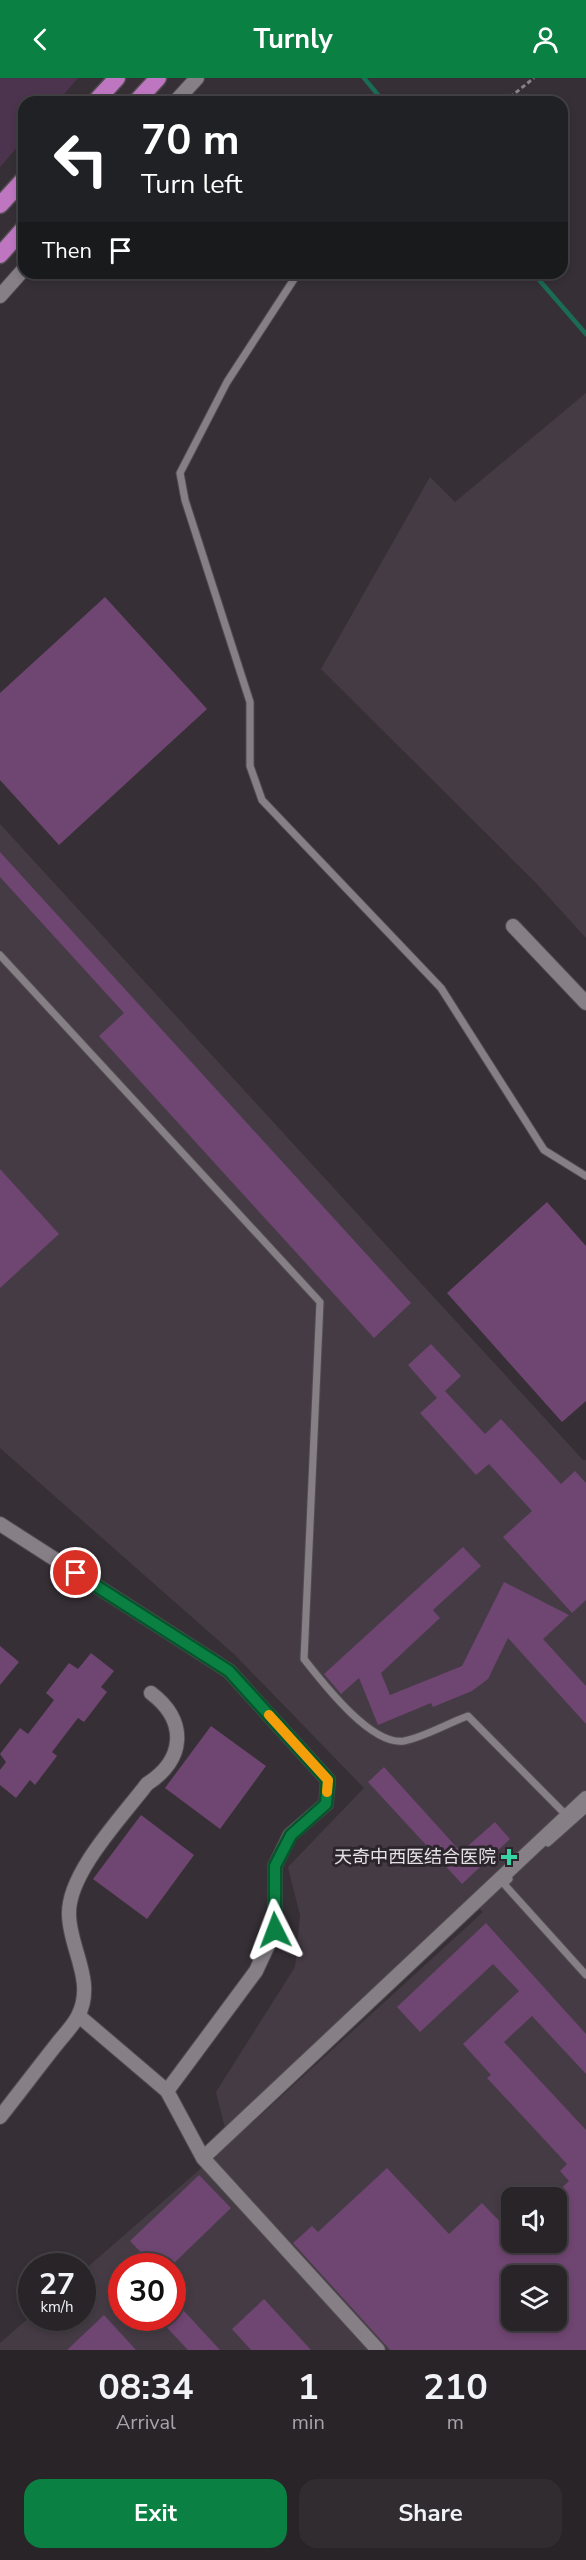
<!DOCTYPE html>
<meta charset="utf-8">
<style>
body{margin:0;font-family:"Nunito Sans","Noto Sans SC",sans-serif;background:#302c30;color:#f1f3f6;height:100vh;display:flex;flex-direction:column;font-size:22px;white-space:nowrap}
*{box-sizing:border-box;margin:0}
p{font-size:20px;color:#a5a4a8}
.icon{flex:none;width:33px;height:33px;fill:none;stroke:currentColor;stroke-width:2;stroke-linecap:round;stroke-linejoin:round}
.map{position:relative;height:2272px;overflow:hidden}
.sheet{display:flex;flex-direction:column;background:#282428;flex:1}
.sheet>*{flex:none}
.hud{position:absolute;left:18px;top:18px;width:550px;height:183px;border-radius:18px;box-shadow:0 3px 9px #0003,0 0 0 2px #444145;background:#202124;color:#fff;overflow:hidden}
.fabs{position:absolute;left:501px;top:2109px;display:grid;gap:12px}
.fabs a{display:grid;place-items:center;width:66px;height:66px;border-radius:12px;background:#282428;box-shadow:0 3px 9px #0003,0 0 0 2px #444145;font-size:30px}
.speed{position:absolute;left:18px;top:2175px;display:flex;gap:12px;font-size:30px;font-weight:700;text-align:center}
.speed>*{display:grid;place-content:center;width:78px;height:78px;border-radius:50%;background:#282428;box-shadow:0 3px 9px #0003,0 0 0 2px #444145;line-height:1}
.speed small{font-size:15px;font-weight:400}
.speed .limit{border:9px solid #d22;background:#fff;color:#111}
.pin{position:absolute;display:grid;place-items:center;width:51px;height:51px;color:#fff;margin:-26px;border:3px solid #fff;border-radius:50%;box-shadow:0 2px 6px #0007}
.me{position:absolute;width:66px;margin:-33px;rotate:357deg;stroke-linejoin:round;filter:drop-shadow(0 0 4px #0008)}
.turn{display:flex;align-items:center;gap:21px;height:126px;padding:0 24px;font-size:27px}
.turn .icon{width:78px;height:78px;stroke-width:2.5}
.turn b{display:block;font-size:42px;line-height:51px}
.then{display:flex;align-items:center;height:57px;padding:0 24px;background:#0003;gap:12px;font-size:22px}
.eta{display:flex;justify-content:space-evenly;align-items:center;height:102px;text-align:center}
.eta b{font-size:36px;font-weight:700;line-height:42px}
.button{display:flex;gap:12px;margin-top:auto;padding:12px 24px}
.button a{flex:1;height:69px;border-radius:18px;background:#0b8043;color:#fff;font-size:24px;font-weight:700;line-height:69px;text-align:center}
.button a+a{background:#302c30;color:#f1f3f6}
header{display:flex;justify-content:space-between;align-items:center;height:78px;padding:0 24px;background:#0b8043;color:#fff;font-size:27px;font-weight:700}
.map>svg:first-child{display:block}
.built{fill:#453b45;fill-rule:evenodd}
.green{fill:#4d344e}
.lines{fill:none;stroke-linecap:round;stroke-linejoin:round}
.stream{stroke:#1a6c53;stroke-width:4.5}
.building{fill:#6f4571;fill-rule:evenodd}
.service-casing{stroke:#514c51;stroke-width:9}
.minor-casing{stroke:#514c51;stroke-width:16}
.trunk-casing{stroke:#514c51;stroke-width:19}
.path{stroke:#888388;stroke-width:3;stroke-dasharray:4.5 3;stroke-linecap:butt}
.service{stroke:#868086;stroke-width:7}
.minor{stroke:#868086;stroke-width:14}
.trunk{stroke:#be76c1;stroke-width:16}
.route-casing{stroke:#07532c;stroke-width:15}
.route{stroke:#0b8043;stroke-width:10}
.slow{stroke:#f59e0b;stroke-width:10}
.poi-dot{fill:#39d4a5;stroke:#2c262c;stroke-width:2}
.labels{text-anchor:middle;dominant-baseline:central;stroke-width:6;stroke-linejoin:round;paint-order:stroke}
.poi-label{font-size:18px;fill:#e4e0e4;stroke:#2c262c;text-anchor:end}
</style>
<header><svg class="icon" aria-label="back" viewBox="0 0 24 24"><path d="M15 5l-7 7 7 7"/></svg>Turnly<svg class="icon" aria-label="person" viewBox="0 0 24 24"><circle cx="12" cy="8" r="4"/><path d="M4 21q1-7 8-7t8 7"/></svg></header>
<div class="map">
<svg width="586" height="2272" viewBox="0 0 586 2272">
<rect width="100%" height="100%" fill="#363036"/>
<path class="built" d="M 586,315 L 586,860 L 535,804 L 321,591 L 430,399 L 455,424 Z
M 0,746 L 583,1382 L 586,1382 L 586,2272 L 0,2272 L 0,2265 L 31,2238 L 82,2240 L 83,2193 L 229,2066 L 216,2014 L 295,1889 L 300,1837 L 288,1789 L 364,1710 L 235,1577 L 0,1370 ZM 476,1827 L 483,1834 L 251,2046 L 251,2045 ZM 512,2120 L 556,2120 L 556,2164 L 512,2164 ZM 122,2188 L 172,2188 L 172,2240 L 122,2240 ZM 512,2198 L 556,2198 L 556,2242 L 512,2242 Z"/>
<path class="green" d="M 0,0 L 78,0 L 57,24 L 24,24 L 24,61 L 0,89 Z"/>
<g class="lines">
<path class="stream" d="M 364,0 L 384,24
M 533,195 L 586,256"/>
</g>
<path class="building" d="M 105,519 L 207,631 L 59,767 L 0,702 L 0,615 Z
M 0,774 L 411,1225 L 374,1260 L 99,958 L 124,935 L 0,799 Z
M 0,1091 L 59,1156 L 0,1210 Z
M 547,1124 L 586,1168 L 586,1323 L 562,1344 L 447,1215 Z
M 431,1266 L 461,1298 L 445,1313 L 485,1356 L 501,1341 L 561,1406 L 575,1393 L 586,1405 L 586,1522 L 572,1535 L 503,1459 L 532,1433 L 489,1386 L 476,1397 L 420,1335 L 437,1320 L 408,1287 Z
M 463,1469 L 481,1488 L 433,1532 L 440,1540 L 381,1595 L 390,1617 L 462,1588 L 504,1504 L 569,1537 L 543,1561 L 586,1608 L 586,1646 L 508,1560 L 488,1601 L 472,1613 L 433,1629 L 431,1625 L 378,1647 L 359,1600 L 341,1616 L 324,1596 Z
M 0,1568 L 19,1584 L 0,1607 Z
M 91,1575 L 114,1593 L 101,1609 L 107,1614 L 84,1644 L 78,1640 L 52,1674 L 57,1678 L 35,1707 L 30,1702 L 16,1720 L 0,1707 L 0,1692 L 6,1684 L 0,1676 L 20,1650 L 28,1656 L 54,1622 L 46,1615 L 69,1585 L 78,1591 Z
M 211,1648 L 266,1688 L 220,1751 L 165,1710 Z
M 384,1689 L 461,1774 L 495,1744 L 510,1761 L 462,1806 L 368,1704 Z
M 141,1737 L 194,1777 L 147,1841 L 93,1801 Z
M 486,1845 L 586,1956 L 586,1996 L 532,1938 L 504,1964 L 586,2052 L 586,2272 L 390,2272 L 293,2165 L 312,2148 L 318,2154 L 387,2090 L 449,2156 L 482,2125 L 512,2156 L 512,2164 L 556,2164 L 556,2115 L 569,2103 L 560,2093 L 567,2086 L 487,2000 L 491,1997 L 463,1966 L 519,1913 L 493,1886 L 420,1954 L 397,1929 ZM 512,2198 L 556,2198 L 556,2242 L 512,2242 Z
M 199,2097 L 231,2130 L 171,2188 L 154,2188 L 130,2163 Z
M 172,2220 L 220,2272 L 188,2272 L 158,2240 L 172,2240 Z
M 264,2221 L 311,2272 L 251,2272 L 232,2251 Z
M 104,2237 L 136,2272 L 67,2272 Z"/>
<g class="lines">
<g class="service-casing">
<path id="service" d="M 298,195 L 227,304 L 180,395 L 185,422 L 250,624 L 250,688 L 262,722 L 441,910 L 544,1072 L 586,1098
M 0,877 L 320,1224 L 304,1581 C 323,1605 371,1668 404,1663 C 425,1659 448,1645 468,1638 L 572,1743
M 548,1765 L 586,1731
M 509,1801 L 504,1806 L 586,1897"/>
</g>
<g class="minor-casing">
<path id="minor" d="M 175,24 L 197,0
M 0,218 L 24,191
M 513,848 L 586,925
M 0,1446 L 229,1593 L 328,1702 L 326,1726 L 290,1757 L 275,1788 L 275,1852 L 256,1893 L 167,2013 L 203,2080 L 378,2272
M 79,1938 L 167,2013
M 0,2039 C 19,2015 37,1991 56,1967 C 63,1958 73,1948 78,1938 C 96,1903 69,1870 69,1836 C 68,1795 122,1739 147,1706 C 185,1682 188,1643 151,1615
M 203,2080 L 586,1720"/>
</g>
<g class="trunk-casing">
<path id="trunk" d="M 95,24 L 117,0
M 136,24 L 158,0
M 0,127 L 24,101
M 0,177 L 24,150"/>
</g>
<path class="path" d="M 504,24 L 534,0"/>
<use href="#service" class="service"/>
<use href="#minor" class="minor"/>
<use href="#trunk" class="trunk"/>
</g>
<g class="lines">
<g class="route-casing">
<path id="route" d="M 76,1495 L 229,1593 L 328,1702 L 326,1726 L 291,1757 L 275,1788 L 275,1852"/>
</g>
<use href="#route" class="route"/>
<path class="slow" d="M 269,1637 L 328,1702 L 327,1714"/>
</g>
<path class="poi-dot" d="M506 1770h6v6h6v6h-6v6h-6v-6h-6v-6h6z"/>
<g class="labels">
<g class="poi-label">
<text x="496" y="1779">天奇中西医结合医院</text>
</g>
</g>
</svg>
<div class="fabs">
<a><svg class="icon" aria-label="sound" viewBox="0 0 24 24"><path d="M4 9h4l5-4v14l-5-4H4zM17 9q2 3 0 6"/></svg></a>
<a><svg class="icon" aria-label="layers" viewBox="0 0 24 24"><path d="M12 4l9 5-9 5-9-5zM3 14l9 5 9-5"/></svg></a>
</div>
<div class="speed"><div>27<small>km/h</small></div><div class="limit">30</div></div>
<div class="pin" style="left:76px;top:1495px;background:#d93025"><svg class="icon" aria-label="arrive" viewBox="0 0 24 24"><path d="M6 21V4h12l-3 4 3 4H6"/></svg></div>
<svg class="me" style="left:275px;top:1852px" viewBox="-20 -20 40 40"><path d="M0-17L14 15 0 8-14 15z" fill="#0b8043" stroke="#fff" stroke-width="4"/></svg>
<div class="hud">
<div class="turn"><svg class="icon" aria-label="left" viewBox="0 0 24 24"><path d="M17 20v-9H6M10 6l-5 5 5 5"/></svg><div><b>70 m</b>Turn left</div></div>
<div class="then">Then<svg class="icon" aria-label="arrive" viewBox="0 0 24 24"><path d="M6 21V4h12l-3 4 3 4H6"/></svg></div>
</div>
</div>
<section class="sheet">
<div class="eta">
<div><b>08:34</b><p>Arrival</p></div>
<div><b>1</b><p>min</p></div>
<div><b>210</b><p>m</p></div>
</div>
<div class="button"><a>Exit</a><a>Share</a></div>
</section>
